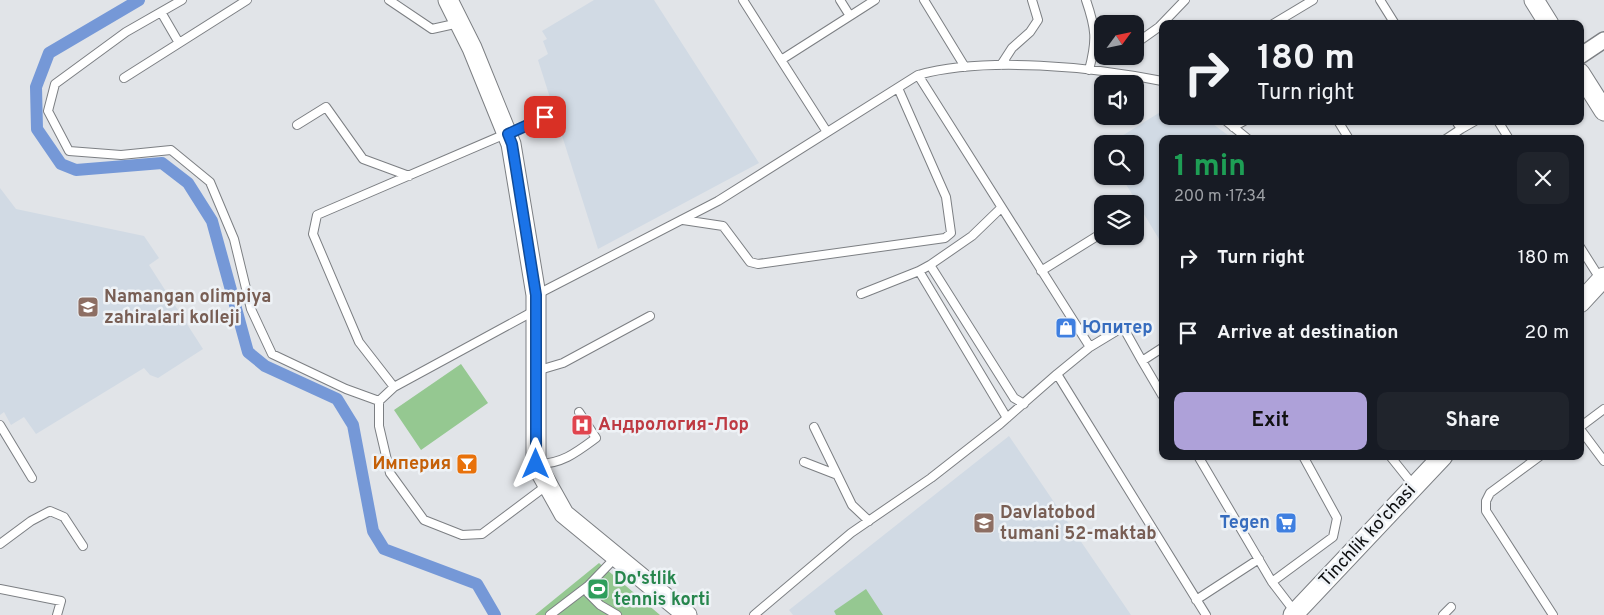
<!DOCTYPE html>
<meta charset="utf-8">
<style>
body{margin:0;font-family:Overpass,sans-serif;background:#20242c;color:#f1f3f6;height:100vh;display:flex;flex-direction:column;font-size:19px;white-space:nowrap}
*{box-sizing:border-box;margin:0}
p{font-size:16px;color:#9ea1a6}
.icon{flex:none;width:28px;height:28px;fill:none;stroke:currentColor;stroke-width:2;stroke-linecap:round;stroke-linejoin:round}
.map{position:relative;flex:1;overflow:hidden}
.side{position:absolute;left:1159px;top:135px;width:425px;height:325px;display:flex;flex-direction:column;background:#171b24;border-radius:10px;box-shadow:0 1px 4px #0004}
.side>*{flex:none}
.hud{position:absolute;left:1159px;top:20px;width:425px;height:105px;border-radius:10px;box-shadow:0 1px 4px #0004;background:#171b24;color:#f1f3f6;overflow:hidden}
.needle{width:32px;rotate:57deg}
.fabs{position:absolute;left:1094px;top:15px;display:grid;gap:10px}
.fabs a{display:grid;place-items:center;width:50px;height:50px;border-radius:10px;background:#171b24;box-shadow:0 1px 4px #0004;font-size:25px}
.pin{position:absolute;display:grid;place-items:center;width:42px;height:42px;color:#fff;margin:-21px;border-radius:10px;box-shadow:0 2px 8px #0006}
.me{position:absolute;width:55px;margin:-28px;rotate:0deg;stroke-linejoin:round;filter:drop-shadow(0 0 4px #0008)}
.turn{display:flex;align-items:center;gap:18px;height:105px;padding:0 15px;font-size:22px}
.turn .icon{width:65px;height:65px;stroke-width:2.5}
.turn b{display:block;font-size:35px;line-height:42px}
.round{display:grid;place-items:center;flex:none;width:52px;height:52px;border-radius:10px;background:#20242c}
.headline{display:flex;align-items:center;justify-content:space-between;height:85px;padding:0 15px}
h1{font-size:30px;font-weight:700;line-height:38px;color:#1e9e55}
.action{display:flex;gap:10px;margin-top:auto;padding:10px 15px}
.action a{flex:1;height:58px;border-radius:10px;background:#aea1d9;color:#111;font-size:20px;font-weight:700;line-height:58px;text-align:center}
.action a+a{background:#20242c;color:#f1f3f6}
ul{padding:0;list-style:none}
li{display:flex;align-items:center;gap:15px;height:75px;padding:0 15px}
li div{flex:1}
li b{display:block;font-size:19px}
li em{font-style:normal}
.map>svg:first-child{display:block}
.built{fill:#d1dae4}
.green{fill:#95c891}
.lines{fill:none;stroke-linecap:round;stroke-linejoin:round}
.canal{stroke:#7598d7;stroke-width:12}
.service-casing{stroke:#7c7f83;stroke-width:10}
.minor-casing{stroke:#7c7f83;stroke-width:18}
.tertiary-casing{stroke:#7c7f83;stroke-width:21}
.service{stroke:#fff;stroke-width:8}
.minor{stroke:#fff;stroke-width:15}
.tertiary{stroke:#fff;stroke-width:19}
.route-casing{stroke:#114b97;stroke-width:12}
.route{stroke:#1a73e8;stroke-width:9}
.labels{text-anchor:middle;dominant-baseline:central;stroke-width:5;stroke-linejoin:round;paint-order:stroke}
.education-label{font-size:18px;font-weight:bold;fill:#785e54;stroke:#eef2f6;text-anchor:start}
.shop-label{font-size:18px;font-weight:bold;fill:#366cbe;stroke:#eef2f6;text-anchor:start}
.health-label{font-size:18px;font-weight:bold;fill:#be3a42;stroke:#eef2f6;text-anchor:start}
.food-label{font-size:18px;font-weight:bold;fill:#c56008;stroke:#eef2f6;text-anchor:end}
.street-label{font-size:18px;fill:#0e0f10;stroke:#eef2f6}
.leisure-label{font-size:18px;font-weight:bold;fill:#27864d;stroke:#eef2f6;text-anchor:start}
</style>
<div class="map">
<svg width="1604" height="615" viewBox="0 0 1604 615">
<rect width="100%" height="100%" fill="#e1e4e8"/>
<path class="built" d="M 594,0 L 654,0 L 759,163 L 598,249 L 538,60 L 548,54 L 543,41 L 547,39 L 542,31 Z
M 1162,111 L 1162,121 L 1209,121 L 1233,139 L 1162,139 L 1162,244 L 1121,176 L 1135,176 L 1135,144 L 1109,144 Z
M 0,188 L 16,209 L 144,236 L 159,258 L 149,265 L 203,349 L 158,378 L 150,375 L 144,368 L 36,434 L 24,417 L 11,425 L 4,412 L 0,415 Z
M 1009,436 L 1131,615 L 793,615 L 789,610 Z"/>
<path class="green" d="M 461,364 L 488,403 L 421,450 L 394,410 Z
M 599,563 L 660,615 L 535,615 Z
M 866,589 L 883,615 L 836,615 L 834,611 Z"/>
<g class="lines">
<path class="canal" d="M 139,0 L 49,53 L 36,87 L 37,129 L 61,164 L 76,170 L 162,163 L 188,183 L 212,221 L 248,352 L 265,366 L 337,399 L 353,425 L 373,531 L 384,549 L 477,584 L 495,615"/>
<g class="service-casing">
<path id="service" d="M 182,0 L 126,32 L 55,84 L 48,111 L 69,151 L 121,155 L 171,150 L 210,182 L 234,239 L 251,309 L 272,354 L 346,389 L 379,401
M 389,0 L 432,29 L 459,23
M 743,0 L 781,60
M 924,0 L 965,67
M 1086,0 C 1096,29 1097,40 1089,70
M 1380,0 L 1395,24
M 161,12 L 179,43
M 850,16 L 875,0
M 1273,24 L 1313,0
M 1135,44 L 1159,27 L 1185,0
M 1001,65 L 1012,48 L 1030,32 L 1038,20 L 1032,0
M 918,75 L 1090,347 L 1057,374
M 124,78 L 247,0
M 1226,121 L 1248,139
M 1338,121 L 1349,139
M 1498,121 L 1509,139
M 297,125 L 326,107 L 363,159 L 409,176
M 1233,127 L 1244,121
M 1461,129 L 1475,121
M 827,132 L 781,60 L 850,16 L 840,0
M 1446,139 L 1461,129 L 1456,121
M 683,220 L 723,226 L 750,262 L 758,264 L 945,238 L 951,233 L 946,197 L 898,88
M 1580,247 L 1601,280
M 930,265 L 972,236 L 1001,208
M 1041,271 L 1102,233
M 861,294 L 919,271
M 536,295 L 718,201 L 918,75 C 987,56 1093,67 1162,81
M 534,311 L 394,387 L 379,401 L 379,426 L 390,473 L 424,520 L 462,535 L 482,534 L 546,486
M 1090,347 L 1123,327 L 1142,361 L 1162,348
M 1142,361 L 1162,395
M 536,371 L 563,363 L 650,316
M 394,387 L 359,342 L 313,234 L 317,215 L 545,117
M 1007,418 L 919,271 L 930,265 L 1014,398 L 1024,404
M 0,425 L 32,478
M 814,427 L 852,505 L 869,521
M 1580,427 L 1604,409
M 1580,429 L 1604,461
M 1198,456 L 1272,582
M 1390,456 L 1414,486
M 1540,456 L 1490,493 L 1486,501 L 1486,511 L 1553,615
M 804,462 L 835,474
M 538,464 C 562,464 577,452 596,438 L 579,412
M 0,544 L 31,521 L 50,511 L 64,517 L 83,546
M 616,557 L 588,586 L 588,593 L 600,605 L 617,615
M 0,589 L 61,601 L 57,615
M 1196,600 L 1259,559
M 1295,612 L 1272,582 L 1333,537 L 1337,518 L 1303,456
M 550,615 L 588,586
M 754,615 L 851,533 L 931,478 L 1000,424 L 1057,374 L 1206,615
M 1443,615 L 1451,607"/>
</g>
<g class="minor-casing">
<path id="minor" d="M 1580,56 L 1604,40"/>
</g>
<g class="tertiary-casing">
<path id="tertiary" d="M 448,0 L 472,48 L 511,144 L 536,295 L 536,464 L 564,514 L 687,615
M 1534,0 L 1549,24
M 1580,73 L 1604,111
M 1580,303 L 1604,277
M 1293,615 L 1443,456"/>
</g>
<use href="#service" class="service"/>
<use href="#minor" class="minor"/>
<use href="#tertiary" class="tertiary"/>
</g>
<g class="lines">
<g class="route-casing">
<path id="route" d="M 536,464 L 536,295 L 512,144 L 508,134 L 545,117"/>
</g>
<use href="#route" class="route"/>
</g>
<defs>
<g id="university-square" transform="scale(1.125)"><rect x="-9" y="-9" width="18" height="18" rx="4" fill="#8d6e63" stroke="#eef2f6"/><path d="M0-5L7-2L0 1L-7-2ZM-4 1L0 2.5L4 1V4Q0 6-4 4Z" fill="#fff"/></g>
<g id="shop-square" transform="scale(1.125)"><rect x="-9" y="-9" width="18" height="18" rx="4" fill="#3f7fe0" stroke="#eef2f6"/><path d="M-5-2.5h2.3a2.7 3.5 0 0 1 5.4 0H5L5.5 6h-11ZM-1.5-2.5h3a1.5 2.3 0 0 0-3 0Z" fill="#fff"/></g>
<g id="hospital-square" transform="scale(1.125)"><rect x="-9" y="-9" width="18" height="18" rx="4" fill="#e0444e" stroke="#eef2f6"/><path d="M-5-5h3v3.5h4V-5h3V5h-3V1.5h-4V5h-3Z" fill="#fff"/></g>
<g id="bar-square" transform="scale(1.125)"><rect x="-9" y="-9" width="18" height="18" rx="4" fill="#e8710a" stroke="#eef2f6"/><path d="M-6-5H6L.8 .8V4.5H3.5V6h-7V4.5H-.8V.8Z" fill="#fff"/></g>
<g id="school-square" transform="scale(1.125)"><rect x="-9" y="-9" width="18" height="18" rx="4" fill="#8d6e63" stroke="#eef2f6"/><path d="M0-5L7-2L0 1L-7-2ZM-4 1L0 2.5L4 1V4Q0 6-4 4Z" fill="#fff"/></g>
<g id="supermarket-square" transform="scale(1.125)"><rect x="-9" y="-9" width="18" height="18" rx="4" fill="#3f7fe0" stroke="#eef2f6"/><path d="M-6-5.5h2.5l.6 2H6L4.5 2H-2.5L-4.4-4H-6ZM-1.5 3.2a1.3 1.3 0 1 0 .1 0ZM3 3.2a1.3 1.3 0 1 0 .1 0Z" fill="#fff"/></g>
<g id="stadium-square" transform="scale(1.125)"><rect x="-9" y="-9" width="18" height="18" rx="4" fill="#2e9e5b" stroke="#eef2f6"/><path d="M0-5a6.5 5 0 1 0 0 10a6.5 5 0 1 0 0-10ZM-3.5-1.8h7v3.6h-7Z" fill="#fff"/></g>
</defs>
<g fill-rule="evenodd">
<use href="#university-square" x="88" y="307"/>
<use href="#shop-square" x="1066" y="328"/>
<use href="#hospital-square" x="582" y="425"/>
<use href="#bar-square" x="467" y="464"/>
<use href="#school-square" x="984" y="523"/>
<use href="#supermarket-square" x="1286" y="523"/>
<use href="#stadium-square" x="598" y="589"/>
</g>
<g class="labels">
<g class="education-label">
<text x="104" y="297">Namangan olimpiya<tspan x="104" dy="21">zahiralari kolleji</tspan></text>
<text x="1000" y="513">Davlatobod<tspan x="1000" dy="21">tumani 52-maktab</tspan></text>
</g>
<g class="shop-label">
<text x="1082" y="328">Юпитер</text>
<text x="1270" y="523" text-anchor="end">Tegen</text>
</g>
<g class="health-label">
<text x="598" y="425">Андрология-Лор</text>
</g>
<g class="food-label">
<text x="451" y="464">Империя</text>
</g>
<g class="street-label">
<text transform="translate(1368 536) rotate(-47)">Tinchlik ko'chasi</text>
</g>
<g class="leisure-label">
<text x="614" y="579">Do'stlik<tspan x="614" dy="21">tennis korti</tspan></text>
</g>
</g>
</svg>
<div class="fabs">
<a><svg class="needle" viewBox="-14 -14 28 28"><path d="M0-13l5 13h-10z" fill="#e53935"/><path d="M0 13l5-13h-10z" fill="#9ea1a6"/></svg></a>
<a><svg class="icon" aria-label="sound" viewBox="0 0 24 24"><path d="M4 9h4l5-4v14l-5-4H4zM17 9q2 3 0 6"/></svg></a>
<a><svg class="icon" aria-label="search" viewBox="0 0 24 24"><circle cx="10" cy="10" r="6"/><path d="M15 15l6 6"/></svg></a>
<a><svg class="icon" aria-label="layers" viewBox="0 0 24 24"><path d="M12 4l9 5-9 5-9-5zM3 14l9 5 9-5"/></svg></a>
</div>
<div class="pin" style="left:545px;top:117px;background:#d93025"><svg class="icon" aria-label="arrive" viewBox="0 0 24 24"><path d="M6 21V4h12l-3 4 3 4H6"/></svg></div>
<svg class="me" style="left:536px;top:464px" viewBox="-20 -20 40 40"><path d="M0-17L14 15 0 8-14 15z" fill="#1a73e8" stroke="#fff" stroke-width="4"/></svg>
<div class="hud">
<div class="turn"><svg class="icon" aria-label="right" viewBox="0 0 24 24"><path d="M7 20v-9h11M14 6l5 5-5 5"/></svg><div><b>180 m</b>Turn right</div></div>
</div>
<section class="side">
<div class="headline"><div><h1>1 min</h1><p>200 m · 17:34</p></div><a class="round"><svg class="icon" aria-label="close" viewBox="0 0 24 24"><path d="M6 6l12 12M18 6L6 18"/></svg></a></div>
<ul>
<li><svg class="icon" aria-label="right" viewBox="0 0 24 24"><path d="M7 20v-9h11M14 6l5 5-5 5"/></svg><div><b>Turn right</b></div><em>180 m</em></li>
<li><svg class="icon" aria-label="arrive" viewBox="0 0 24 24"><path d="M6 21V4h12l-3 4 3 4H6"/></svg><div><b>Arrive at destination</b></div><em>20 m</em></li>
</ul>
<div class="action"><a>Exit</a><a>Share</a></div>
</section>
</div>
